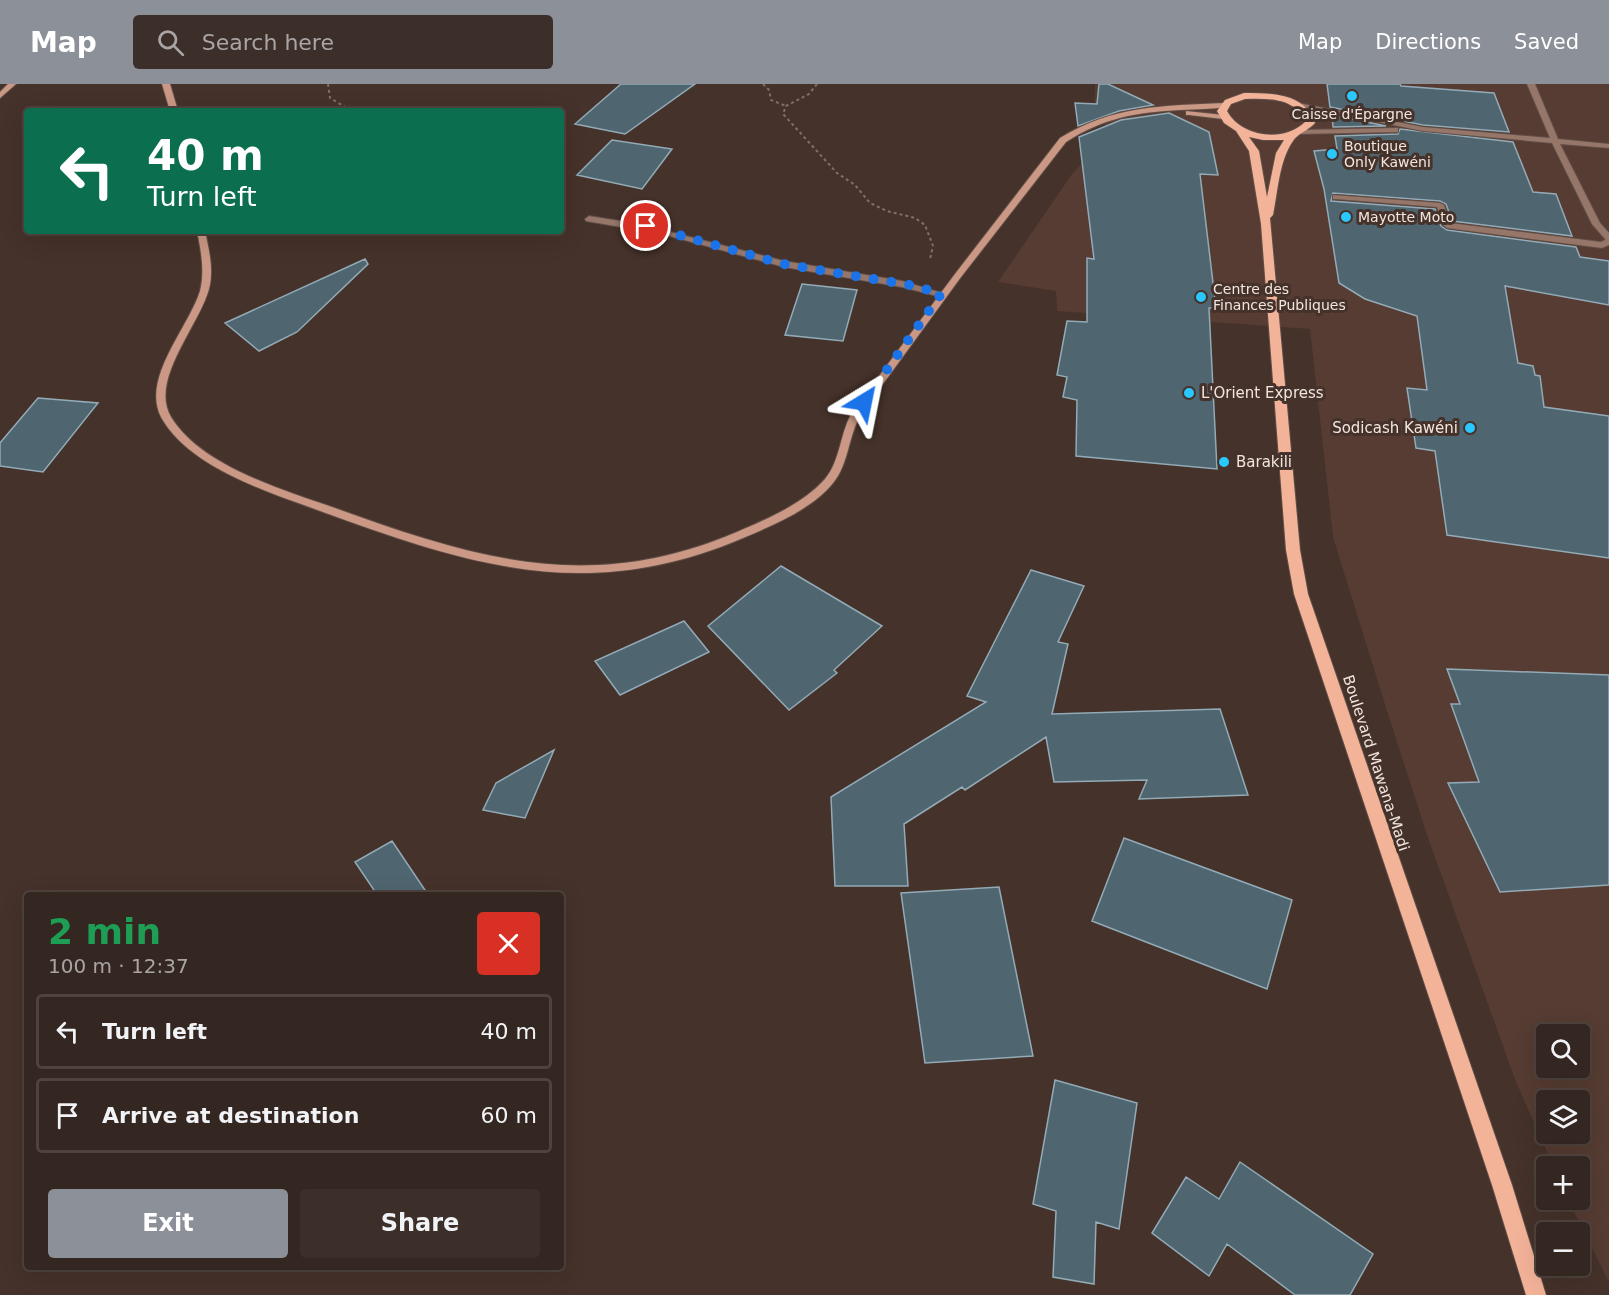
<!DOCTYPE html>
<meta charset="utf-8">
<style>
body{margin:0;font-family:"DejaVu Sans",sans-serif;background:#3c2e29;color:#f1f3f6;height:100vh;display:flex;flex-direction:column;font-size:22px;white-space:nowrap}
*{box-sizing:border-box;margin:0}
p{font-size:20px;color:#a9a5a5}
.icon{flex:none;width:33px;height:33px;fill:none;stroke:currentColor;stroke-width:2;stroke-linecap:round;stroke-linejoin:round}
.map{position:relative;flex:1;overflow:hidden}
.sheet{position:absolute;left:24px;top:808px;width:540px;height:378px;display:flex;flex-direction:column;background:#342620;border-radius:6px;box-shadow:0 6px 24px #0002,0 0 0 2px #4e433e}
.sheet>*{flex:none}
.top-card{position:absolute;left:24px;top:24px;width:540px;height:126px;border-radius:6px;box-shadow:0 6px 24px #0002,0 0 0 2px #4e433e;background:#0b6e4f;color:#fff;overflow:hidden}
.tools{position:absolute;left:1536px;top:940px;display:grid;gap:12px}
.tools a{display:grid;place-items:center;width:54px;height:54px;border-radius:6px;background:#342620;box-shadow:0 6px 24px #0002,0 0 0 2px #4e433e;font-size:30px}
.pin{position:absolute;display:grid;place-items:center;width:51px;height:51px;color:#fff;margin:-26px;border:3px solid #fff;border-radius:50%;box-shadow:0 2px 6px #0007}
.me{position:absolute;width:66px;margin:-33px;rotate:35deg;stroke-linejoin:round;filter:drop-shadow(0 0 4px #0008)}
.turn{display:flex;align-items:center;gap:21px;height:126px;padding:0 24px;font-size:27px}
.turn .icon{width:78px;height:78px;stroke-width:2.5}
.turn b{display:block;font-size:42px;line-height:51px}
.round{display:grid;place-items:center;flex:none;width:63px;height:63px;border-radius:6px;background:#3c2e29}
.summary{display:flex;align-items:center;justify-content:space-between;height:102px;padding:0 24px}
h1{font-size:36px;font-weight:600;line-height:45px;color:#1e9e55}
.cta{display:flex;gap:12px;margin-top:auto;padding:12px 24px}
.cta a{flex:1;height:69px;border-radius:6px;background:#8c9099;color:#fff;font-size:24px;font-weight:600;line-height:69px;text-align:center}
.cta a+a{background:#3c2e29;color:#f1f3f6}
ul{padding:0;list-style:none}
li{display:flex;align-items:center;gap:18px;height:75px;margin:0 12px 9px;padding:0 12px;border:3px solid #4e433e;border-radius:6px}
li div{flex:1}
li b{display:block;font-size:22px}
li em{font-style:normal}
header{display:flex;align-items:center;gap:36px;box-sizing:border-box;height:84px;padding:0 30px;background:#8c9099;color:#fff}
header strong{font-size:28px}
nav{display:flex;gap:33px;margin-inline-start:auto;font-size:21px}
.search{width:420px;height:54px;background:#3c2e29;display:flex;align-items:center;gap:15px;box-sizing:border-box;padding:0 21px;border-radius:6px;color:#a9a5a5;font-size:22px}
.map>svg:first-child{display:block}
.built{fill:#563c32;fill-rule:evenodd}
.building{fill:#4f6570;stroke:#93abb7;stroke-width:1.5}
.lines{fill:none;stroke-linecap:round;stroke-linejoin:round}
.service-casing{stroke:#614f47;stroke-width:2}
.minor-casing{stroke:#614f47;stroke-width:2}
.secondary-casing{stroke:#614f47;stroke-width:2}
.primary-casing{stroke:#614f47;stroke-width:2}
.path{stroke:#817069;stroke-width:2;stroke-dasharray:3 3;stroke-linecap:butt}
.service{fill:#957669;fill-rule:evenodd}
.minor{fill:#957669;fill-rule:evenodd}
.secondary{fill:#ca9884;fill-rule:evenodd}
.primary{fill:#f3b399;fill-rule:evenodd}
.route{stroke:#1a73e8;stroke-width:10;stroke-dasharray:0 18}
.poi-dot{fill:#29c8ff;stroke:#45322a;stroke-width:2}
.labels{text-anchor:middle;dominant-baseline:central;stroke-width:6;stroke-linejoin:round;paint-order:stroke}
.far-poi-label{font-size:14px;fill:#f2e5e0;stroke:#45322a;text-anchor:start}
.poi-label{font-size:15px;fill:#f2e5e0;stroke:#45322a;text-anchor:start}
.street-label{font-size:15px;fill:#f2e5e0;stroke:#45322a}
</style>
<header>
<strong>Map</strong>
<div class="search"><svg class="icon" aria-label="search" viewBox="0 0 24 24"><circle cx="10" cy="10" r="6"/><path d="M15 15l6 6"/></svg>Search here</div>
<nav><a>Map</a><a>Directions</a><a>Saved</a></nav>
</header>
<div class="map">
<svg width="1609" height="1211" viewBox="0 0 1609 1211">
<rect width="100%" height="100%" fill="#45322a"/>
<path class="built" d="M 1095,0 L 1609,0 L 1609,1198 L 1568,1116 L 1580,1116 L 1580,1083 L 1554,1083 L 1516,998 L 1427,751 L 1387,627 L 1333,453 L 1310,245 L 1057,227 L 1056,207 L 998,198 L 1072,90 L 1110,49 L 1095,26 ZM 1546,951 L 1580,951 L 1580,984 L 1546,984 ZM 1546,1017 L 1580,1017 L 1580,1050 L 1546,1050 Z"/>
<path class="building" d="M 621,0 L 695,0 L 625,50 L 575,40 Z
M 1099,0 L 1108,0 L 1153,21 L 1119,27 L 1078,42 L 1075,19 L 1097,20 Z
M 1327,0 L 1400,0 L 1401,2 L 1494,9 L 1509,48 L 1423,41 L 1330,23 Z
M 1169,29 L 1209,48 L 1218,91 L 1200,90 L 1216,224 L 1209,224 L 1217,385 L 1076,372 L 1077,316 L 1063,313 L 1067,293 L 1057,291 L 1067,237 L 1087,238 L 1087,174 L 1094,175 L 1079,53 L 1121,36 Z
M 1332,31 L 1386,42 L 1333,43 Z
M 1400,45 L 1513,58 L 1533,108 L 1556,110 L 1572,152 L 1452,137 L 1446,120 L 1440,117 L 1333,109 L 1331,117 L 1435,125 L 1441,142 L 1447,146 L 1576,163 L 1580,173 L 1609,177 L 1609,221 L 1505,202 L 1518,279 L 1533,282 L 1535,291 L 1540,292 L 1544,323 L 1609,332 L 1609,474 L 1447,451 L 1435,367 L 1416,364 L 1407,304 L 1427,306 L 1417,232 L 1365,215 L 1339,199 L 1324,105 L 1314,67 L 1337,65 L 1335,52 L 1398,50 Z
M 612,56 L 672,65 L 642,105 L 577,91 Z
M 365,175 L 368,180 L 297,248 L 259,267 L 225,239 Z
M 802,200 L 857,206 L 843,257 L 785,251 Z
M 38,314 L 98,319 L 43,388 L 0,382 L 0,359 Z
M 781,482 L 882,542 L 834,586 L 837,589 L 789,626 L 708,542 Z
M 1031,486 L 1084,502 L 1058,558 L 1068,560 L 1052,630 L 1220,625 L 1248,711 L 1139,715 L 1147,696 L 1054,698 L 1046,653 L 965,706 L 962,703 L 904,740 L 908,802 L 835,802 L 831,713 L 986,618 L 967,612 Z
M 684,537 L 709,568 L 620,611 L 595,577 Z
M 1447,585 L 1609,591 L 1609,801 L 1500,808 L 1448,699 L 1479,698 L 1451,620 L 1460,620 Z
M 554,666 L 525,734 L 483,726 L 496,699 Z
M 1124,754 L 1292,816 L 1267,905 L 1092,837 Z
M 392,757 L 429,812 L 378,812 L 355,778 Z
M 999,803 L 1033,972 L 925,979 L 901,809 Z
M 1055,996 L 1137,1019 L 1119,1145 L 1096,1138 L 1094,1200 L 1053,1193 L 1056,1127 L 1033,1120 Z
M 1240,1078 L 1373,1170 L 1350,1211 L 1295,1211 L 1227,1160 L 1209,1192 L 1152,1149 L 1186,1093 L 1219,1115 Z"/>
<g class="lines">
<g class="service-casing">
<path id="service" d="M 1333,111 L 1440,119 L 1444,121 L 1450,139 L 1601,158 L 1609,154 L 1609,161 L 1602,164 L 1447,144 L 1443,141 L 1437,123 L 1336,115 L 1333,115 Z"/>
</g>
<g class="minor-casing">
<path id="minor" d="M 1527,0 L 1535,0 L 1558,55 L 1609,60 L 1609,64 L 1560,60 L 1600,139 L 1609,149 L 1609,157 L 1606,156 L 1592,140 L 1552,59 L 1423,47 L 1294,21 L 1298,19 L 1423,43 L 1550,54 Z
M 1395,44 L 1398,44 L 1398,48 L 1300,50 L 1296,48 L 1300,46 Z
M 589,132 L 639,140 L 784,177 L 902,197 L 945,210 L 941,213 L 902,203 L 784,183 L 662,150 L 586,137 L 585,135 Z"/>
</g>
<g class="secondary-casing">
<path id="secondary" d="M 8,0 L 16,0 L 0,14 L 0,8 Z
M 162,0 L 170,0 L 178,27 L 170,27 Z
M 1224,19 L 1227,19 L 1227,23 C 1212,25 1196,25 1180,26 C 1137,28 1103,34 1066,58 L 961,193 L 861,330 C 848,352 849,380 833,399 C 811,426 773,441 743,454 C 588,520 472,482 323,428 C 271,409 189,384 161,333 C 141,294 189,243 200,207 C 205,187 201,167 197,147 L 205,147 C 209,166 214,186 209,205 C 199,242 149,296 171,333 C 200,381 282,406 332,423 C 476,475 589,511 737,448 C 767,435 803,420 825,395 C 841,376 840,347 853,327 L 955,190 L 1060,54 C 1114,21 1163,22 1224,19 Z
M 1186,27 L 1223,31 L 1227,33 L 1223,35 L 1189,31 L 1186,31 Z"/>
</g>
<g class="primary-casing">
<path id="primary" d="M 1244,9 C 1271,9 1305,9 1315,39 C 1309,46 1297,50 1293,57 C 1279,77 1278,107 1273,131 L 1270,134 L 1300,466 L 1308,510 L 1512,1101 L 1546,1211 L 1526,1211 L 1492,1101 L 1294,510 L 1286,466 L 1261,140 L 1249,67 L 1236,47 L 1224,39 L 1217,27 L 1225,16 ZM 1245,15 C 1267,14 1297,14 1305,38 C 1284,59 1241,53 1227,27 L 1231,20 ZM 1249,53 L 1263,56 L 1284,56 L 1276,69 L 1267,113 L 1259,67 Z"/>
</g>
<path class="path" d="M 328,0 L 330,14 L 352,27
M 763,0 L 769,6 L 771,16 L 786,22
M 817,0 L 809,10 L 786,22 L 783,30 L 837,89 L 855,101 L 870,119 L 887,127 L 915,134 L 925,141 L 933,162 L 930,175"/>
<use href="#service" class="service"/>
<use href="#minor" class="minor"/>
<use href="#secondary" class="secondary"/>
<use href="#primary" class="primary"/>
</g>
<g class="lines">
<path class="route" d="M 646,142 L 783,180 L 915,202 L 941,210 L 864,318"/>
</g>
<g class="poi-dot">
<circle cx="1352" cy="12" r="6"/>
<circle cx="1332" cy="70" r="6"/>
<circle cx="1346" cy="133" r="6"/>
<circle cx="1201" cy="213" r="6"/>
<circle cx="1189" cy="309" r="6"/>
<circle cx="1470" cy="344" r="6"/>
<circle cx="1224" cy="378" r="6"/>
</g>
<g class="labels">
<g class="far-poi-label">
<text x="1352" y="30" text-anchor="middle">Caisse d'Épargne</text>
<text x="1344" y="62">Boutique<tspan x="1344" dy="16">Only Kawéni</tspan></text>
<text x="1358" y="133">Mayotte Moto</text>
<text x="1213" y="205">Centre des<tspan x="1213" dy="16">Finances Publiques</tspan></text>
</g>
<g class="poi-label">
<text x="1201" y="309">L'Orient Express</text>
<text x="1458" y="344" text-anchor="end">Sodicash Kawéni</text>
<text x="1236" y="378">Barakili</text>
</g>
<g class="street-label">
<text transform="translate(1376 679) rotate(72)">Boulevard Mawana-Madi</text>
</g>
</g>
</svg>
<div class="tools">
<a><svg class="icon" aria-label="search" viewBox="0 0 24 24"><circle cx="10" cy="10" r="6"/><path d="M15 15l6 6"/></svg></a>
<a><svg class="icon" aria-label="layers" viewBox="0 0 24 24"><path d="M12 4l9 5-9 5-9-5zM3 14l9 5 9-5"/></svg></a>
<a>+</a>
<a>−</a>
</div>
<div class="pin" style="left:646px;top:142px;background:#d93025"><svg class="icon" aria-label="arrive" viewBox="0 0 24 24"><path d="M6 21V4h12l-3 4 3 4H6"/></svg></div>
<svg class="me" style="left:864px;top:318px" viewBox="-20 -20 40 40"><path d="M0-17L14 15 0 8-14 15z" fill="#1a73e8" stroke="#fff" stroke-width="4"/></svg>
<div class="top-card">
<div class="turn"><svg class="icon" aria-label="left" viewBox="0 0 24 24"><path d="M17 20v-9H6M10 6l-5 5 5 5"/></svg><div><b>40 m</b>Turn left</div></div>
</div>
<section class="sheet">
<div class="summary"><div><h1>2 min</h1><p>100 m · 12:37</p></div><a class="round" style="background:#d93025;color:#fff"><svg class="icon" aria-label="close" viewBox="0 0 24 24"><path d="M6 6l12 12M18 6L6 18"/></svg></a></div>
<ul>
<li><svg class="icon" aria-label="left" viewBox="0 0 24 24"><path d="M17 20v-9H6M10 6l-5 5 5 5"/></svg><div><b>Turn left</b></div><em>40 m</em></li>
<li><svg class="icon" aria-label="arrive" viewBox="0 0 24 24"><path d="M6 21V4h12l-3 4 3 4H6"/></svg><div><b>Arrive at destination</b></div><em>60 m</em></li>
</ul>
<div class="cta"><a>Exit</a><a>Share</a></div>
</section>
</div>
